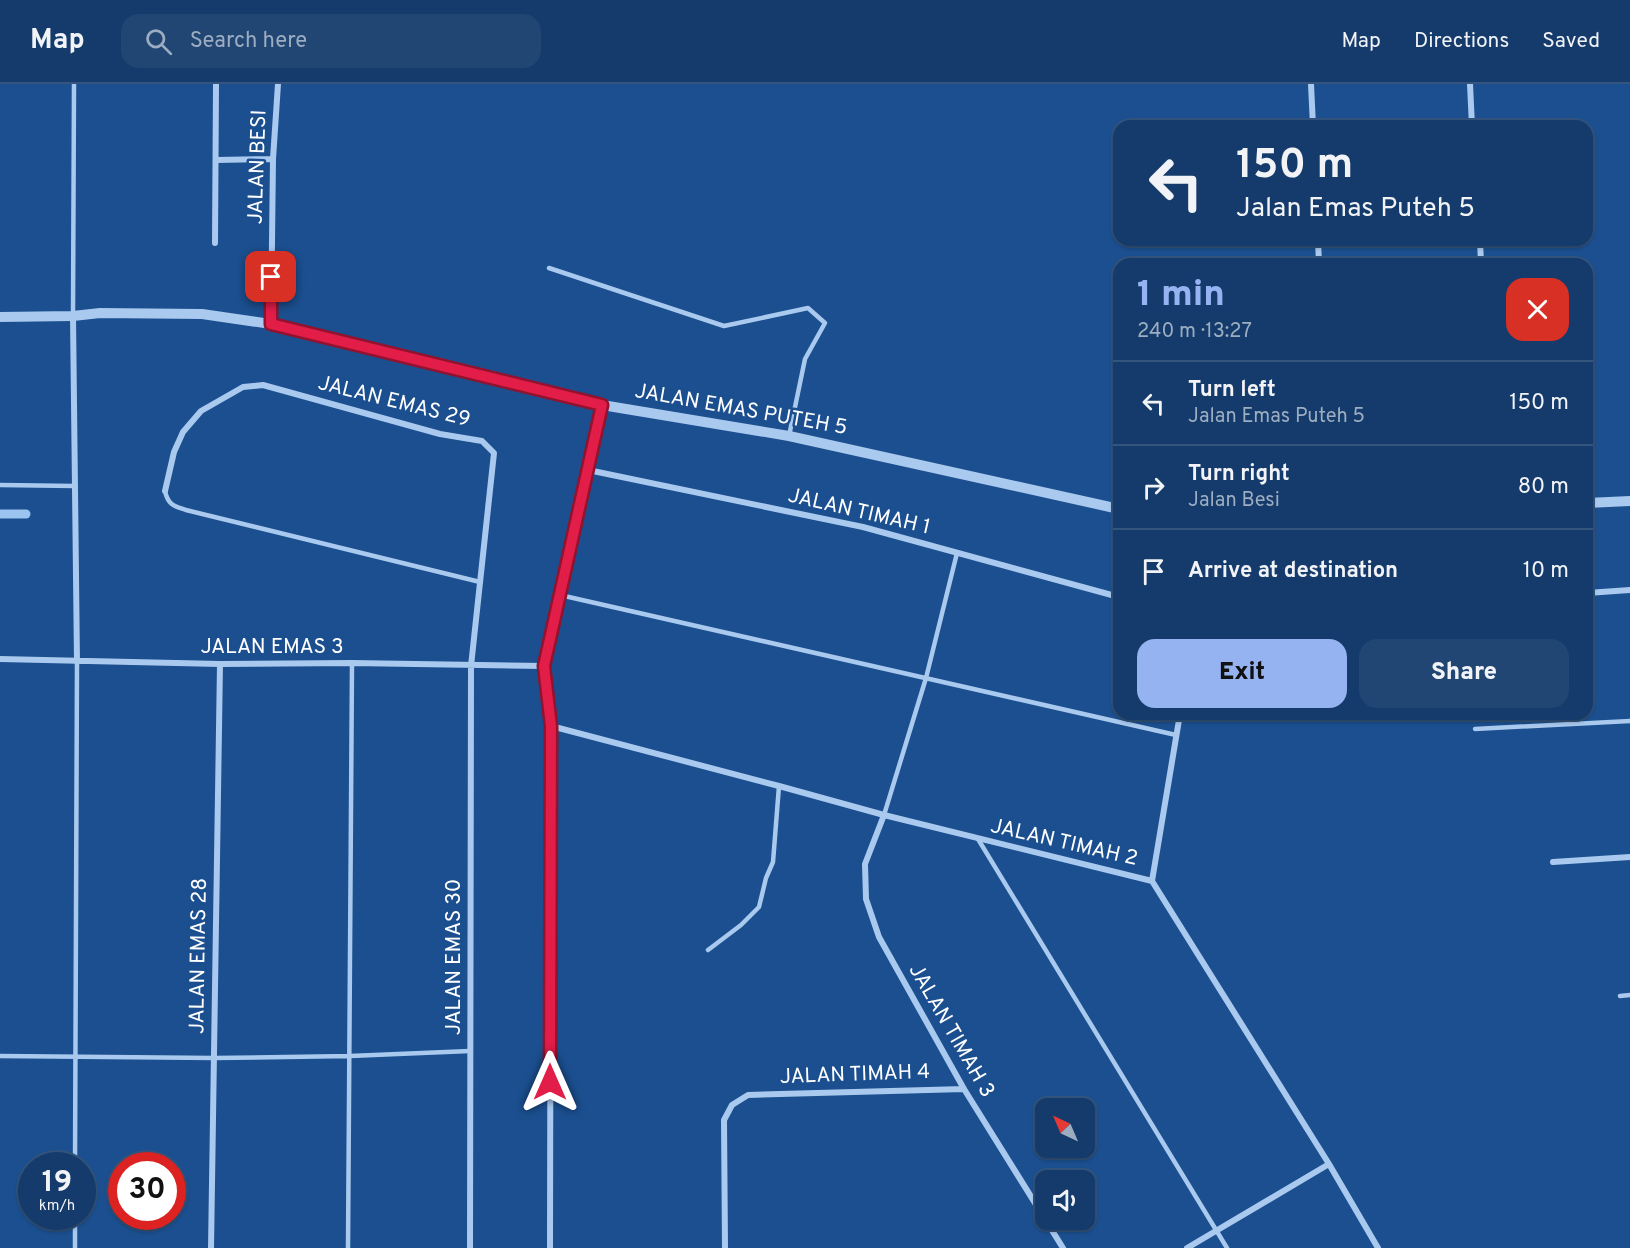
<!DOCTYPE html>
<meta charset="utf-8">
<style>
body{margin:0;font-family:Overpass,sans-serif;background:#214673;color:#f1f3f6;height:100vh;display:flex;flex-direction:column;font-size:22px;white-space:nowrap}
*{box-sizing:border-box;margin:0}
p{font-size:20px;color:#9dadc1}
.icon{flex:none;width:33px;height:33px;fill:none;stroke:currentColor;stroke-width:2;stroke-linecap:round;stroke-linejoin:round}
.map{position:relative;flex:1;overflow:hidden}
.panel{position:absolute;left:1113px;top:174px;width:480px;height:462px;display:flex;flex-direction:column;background:#143b6b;border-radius:18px;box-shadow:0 2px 4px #0004,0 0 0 2px #33557e}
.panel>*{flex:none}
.hud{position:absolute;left:1113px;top:36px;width:480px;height:126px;border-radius:18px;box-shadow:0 2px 4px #0004,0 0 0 2px #33557e;background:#143b6b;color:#f1f3f6;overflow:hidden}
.needle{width:39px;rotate:316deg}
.buttons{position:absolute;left:1035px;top:1014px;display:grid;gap:12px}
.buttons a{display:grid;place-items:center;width:60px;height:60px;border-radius:12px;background:#143b6b;box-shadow:0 2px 4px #0004,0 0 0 2px #33557e;font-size:30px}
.speed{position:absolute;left:18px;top:1068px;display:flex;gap:12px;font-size:30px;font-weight:700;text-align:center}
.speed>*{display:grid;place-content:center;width:78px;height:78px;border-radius:50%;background:#143b6b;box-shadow:0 2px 4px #0004,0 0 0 2px #33557e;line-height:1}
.speed small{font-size:15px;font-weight:400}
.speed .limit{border:9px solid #d22;background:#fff;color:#111}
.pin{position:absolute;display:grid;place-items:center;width:51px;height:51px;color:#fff;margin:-26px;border-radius:12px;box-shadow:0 3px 9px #0006}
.me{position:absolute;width:66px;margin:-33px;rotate:0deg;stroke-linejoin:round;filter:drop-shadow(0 0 4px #0008)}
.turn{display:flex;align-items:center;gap:21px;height:126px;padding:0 24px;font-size:27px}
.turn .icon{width:78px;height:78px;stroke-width:2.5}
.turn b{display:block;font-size:42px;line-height:51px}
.round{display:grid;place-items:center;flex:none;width:63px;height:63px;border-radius:18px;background:#214673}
.head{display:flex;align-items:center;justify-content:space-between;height:102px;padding:0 24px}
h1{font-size:36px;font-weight:800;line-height:45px;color:#95b2f1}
.button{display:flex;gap:12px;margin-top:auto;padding:12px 24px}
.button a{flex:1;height:69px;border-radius:18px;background:#95b2f1;color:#111;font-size:24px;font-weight:800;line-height:69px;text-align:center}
.button a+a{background:#214673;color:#f1f3f6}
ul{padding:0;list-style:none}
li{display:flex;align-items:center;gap:18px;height:84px;padding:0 24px;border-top:2px solid #33557e}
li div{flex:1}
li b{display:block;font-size:22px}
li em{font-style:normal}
header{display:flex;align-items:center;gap:36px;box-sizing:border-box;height:84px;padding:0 30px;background:#143b6b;border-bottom:2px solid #33557e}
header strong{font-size:28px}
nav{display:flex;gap:33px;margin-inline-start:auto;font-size:21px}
.search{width:420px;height:54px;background:#214673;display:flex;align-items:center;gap:15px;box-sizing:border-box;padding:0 21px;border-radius:18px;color:#9dadc1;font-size:22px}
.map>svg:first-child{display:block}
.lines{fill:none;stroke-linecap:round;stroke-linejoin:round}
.stream{stroke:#9cc4f0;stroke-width:9}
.service{stroke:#a9c9ee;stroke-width:4.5}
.minor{stroke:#a9c9ee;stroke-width:6}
.tertiary{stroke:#a9c9ee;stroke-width:10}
.route-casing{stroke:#92132f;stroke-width:15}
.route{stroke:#e11d48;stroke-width:10}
.labels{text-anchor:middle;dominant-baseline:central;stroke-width:5;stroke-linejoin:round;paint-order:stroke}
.street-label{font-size:21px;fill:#fff;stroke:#1b4f8f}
</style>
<header>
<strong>Map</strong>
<div class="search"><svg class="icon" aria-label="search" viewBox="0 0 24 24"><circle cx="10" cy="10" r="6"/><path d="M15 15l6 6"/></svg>Search here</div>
<nav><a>Map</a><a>Directions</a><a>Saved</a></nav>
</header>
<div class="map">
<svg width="1630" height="1164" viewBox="0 0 1630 1164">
<rect width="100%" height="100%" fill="#1b4f8f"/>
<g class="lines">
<path class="stream" d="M 0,430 L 26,430"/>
<path class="service" d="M 549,184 L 724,242 L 808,224 L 825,239 L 805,275 L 789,352
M 73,232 L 74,0
M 0,401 L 75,402
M 165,407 C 168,421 174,422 186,426 L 480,498
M 560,511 L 1176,651
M 1475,645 L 1630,637
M 884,731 L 926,594 L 957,469
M 978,755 L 1227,1164
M 708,866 L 741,841 L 759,823 L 766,794 L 773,778 L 779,702
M 1620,912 L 1630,911
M 0,972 L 214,974 L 350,972 L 470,967
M 75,1082 L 77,578
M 75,1164 L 75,1132
M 348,1164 L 352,579"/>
<path class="minor" d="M 1311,0 L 1313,42
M 1470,0 L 1472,42
M 216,76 L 273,75
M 1318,156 L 1319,180
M 1480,156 L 1481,180
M 215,159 L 216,0
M 73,232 L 77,578
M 271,240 L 273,75 L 278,0
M 588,386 L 863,443 L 1119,513
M 165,407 L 174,368 L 183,348 L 201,327 L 243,303 L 263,301 L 440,350 L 482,357 L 494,369 L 471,582 L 470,1164
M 1587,509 L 1630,506
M 0,575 L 220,580 L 352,579 L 544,582
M 551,642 L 779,702 L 884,731 L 1152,797 L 1329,1080 L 1378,1164
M 884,731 L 865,780 L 866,815 L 879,853 L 964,1005 L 1063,1164
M 1553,778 L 1630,773
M 1152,797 L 1180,630
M 211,1164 L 220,580
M 550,1164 L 551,642 L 544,582 L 602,321
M 725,1164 L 724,1036 L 732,1021 L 748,1011 L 964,1005
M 1187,1164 L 1329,1080"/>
<path class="tertiary" d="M 0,233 L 73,232 L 100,229 L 202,230 L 271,240 L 602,321 L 789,352 L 1119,425
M 1587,419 L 1630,417"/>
</g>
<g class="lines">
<g class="route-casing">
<path id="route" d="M 271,193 L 271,240 L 602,321 L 544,582 L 551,642 L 550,998"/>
</g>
<use href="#route" class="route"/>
</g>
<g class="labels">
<g class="street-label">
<text transform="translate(258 83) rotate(-88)">JALAN BESI</text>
<text transform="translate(394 318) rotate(14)">JALAN EMAS 29</text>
<text transform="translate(741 326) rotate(10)">JALAN EMAS PUTEH 5</text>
<text transform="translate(859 428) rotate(13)">JALAN TIMAH 1</text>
<text x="272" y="563">JALAN EMAS 3</text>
<text transform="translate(1064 759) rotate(13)">JALAN TIMAH 2</text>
<text transform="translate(199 872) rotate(-89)">JALAN EMAS 28</text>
<text transform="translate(454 873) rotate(-90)">JALAN EMAS 30</text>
<text transform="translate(951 947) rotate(60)">JALAN TIMAH 3</text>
<text transform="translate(855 991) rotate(-2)">JALAN TIMAH 4</text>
</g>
</g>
</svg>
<div class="buttons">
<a><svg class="needle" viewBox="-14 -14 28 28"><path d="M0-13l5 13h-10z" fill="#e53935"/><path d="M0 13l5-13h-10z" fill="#9dadc1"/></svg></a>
<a><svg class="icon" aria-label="sound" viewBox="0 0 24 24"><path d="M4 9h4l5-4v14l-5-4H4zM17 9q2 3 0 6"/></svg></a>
</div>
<div class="speed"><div>19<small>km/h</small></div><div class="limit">30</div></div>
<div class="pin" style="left:271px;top:193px;background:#d93025"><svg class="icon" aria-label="arrive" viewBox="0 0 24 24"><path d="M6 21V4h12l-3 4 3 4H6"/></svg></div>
<svg class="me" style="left:550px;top:998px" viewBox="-20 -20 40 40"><path d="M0-17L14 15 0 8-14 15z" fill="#e11d48" stroke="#fff" stroke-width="4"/></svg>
<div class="hud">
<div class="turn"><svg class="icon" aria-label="left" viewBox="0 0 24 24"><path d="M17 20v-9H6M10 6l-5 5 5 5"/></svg><div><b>150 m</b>Jalan Emas Puteh 5</div></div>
</div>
<section class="panel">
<div class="head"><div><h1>1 min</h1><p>240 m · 13:27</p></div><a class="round" style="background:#d93025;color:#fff"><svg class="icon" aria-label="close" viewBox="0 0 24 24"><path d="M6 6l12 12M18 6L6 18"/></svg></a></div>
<ul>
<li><svg class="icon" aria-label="left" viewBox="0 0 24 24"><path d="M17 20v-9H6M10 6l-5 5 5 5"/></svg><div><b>Turn left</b><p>Jalan Emas Puteh 5</p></div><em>150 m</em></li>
<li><svg class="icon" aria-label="right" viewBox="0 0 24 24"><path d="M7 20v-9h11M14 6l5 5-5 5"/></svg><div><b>Turn right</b><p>Jalan Besi</p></div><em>80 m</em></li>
<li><svg class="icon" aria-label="arrive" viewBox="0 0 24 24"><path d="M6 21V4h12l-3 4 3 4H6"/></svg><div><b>Arrive at destination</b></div><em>10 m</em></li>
</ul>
<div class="button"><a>Exit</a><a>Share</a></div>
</section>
</div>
